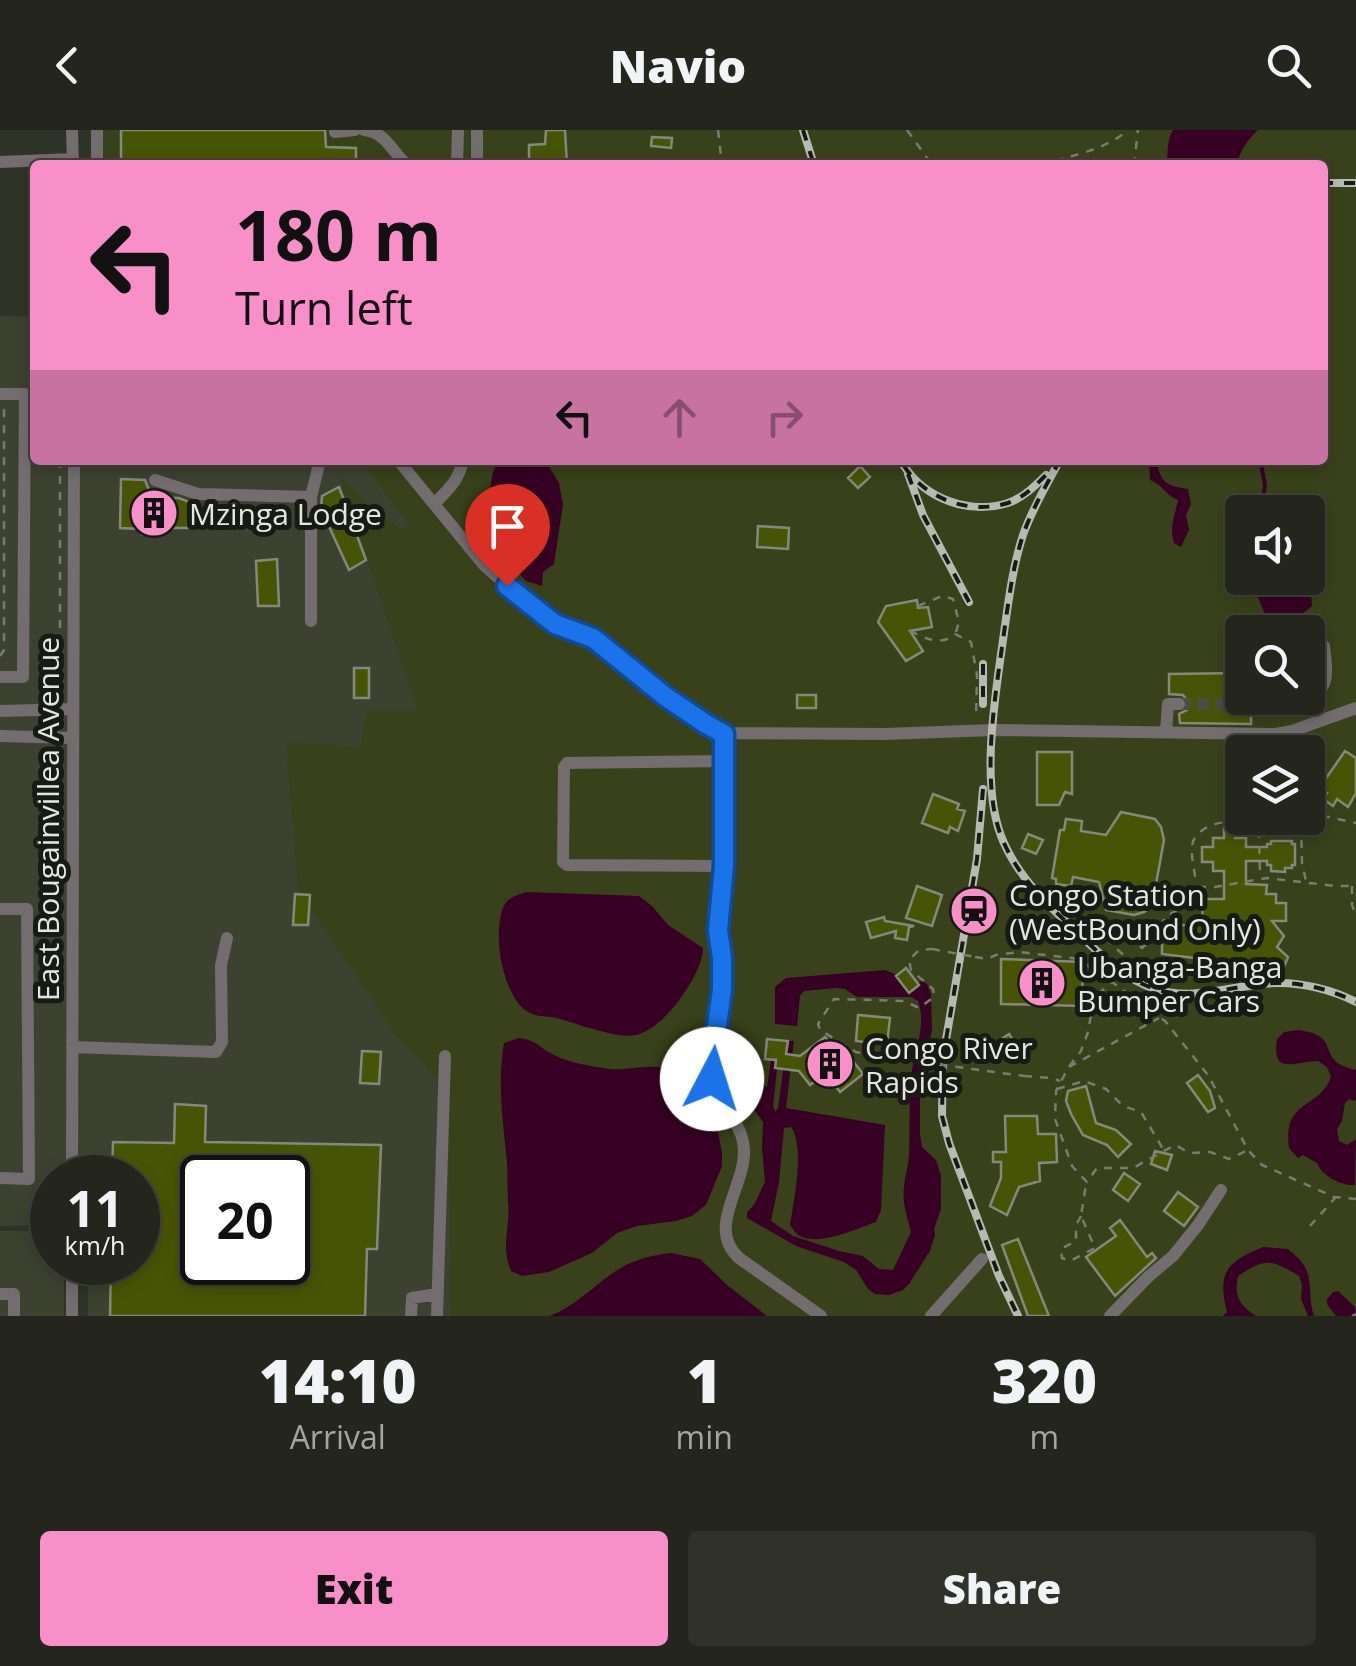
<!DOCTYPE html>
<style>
body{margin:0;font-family:"Open Sans",sans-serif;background:#30322a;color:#f1f3f6;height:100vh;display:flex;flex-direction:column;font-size:38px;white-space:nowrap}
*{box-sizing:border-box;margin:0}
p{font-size:32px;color:#a3a5a4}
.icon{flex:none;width:55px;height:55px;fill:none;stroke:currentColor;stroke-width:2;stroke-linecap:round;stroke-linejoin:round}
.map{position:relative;height:1186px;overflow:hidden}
.side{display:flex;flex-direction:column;background:#24261d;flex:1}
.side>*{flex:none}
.guide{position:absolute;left:30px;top:30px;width:1298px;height:305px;border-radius:10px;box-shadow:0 5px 15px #0003,0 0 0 2px #41433b;background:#f98fc9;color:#111;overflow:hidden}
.fabs{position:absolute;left:1225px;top:365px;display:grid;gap:20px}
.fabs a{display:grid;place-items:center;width:100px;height:100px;border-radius:10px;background:#24261d;box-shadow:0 5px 15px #0003,0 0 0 2px #41433b;font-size:50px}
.speed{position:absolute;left:30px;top:1025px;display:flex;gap:20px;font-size:50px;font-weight:700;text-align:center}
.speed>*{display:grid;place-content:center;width:130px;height:130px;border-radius:50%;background:#24261d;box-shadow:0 5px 15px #0003,0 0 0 2px #41433b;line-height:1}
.speed small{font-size:25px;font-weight:400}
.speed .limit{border:5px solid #111;border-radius:15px;background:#fff;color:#111}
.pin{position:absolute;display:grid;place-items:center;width:85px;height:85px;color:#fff;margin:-102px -42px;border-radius:50% 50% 50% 0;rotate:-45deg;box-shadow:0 0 10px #0007}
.pin .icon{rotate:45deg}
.me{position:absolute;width:110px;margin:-55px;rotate:5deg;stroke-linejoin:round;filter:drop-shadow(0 0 8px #0008)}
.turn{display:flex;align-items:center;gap:35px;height:210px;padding:0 40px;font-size:45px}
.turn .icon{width:130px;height:130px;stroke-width:2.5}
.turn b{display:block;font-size:70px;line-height:85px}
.lanes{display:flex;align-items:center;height:95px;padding:0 40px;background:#0003;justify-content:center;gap:50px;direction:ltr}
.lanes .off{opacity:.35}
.eta{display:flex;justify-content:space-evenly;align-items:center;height:170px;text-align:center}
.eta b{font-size:60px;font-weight:800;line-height:70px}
.primary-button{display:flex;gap:20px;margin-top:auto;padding:20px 40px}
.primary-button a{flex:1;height:115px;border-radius:10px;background:#f98fc9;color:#111;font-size:40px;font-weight:800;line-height:115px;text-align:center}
.primary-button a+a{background:#30322a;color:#f1f3f6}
header{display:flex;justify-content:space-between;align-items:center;height:130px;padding:0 40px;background:#24261d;font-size:45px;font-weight:800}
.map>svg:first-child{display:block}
.built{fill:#3d4130;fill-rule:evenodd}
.green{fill:#39411a;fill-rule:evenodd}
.water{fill:#380024;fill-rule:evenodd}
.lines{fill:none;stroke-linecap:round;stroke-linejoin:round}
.stream{stroke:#380024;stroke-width:4}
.building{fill:#485405;stroke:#85897c;stroke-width:2.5;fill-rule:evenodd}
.minor-tunnel{stroke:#4b4e43;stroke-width:12;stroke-dasharray:12 6;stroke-linecap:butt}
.path{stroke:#797c72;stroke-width:2.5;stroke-dasharray:8 8;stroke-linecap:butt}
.minor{stroke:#736d70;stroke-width:12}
.rail-casing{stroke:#b7bab1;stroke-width:8}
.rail{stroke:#181a15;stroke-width:4;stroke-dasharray:11;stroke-linecap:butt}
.path-bridge{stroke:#797c72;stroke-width:2.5;stroke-dasharray:8 8;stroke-linecap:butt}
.route-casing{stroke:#114b97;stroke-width:25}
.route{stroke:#1a73e8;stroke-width:18}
.labels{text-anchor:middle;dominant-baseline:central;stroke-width:10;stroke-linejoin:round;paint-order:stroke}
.poi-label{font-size:30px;fill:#e4e6df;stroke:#181a15;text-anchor:start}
.street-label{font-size:30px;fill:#e4e6df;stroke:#181a15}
</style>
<header><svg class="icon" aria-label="back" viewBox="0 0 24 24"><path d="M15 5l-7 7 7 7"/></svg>Navio<svg class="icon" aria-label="search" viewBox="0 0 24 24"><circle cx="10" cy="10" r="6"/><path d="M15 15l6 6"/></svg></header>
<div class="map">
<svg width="1356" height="1186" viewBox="0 0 1356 1186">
<rect width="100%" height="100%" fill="#303327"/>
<path class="built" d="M 0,186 L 35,187 L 35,330 L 362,330 L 460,465 L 461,1186 L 88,1186 L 88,1133 L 138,1132 L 138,1048 L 52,1048 L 52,1095 L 0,1096 ZM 202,1048 L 288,1048 L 288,1132 L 202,1132 Z
M 0,1101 L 52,1101 L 52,1132 L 64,1133 L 64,1186 L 0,1186 Z"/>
<path class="green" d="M 94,0 L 1356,0 L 1356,1186 L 451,1186 L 448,962 L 398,908 L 298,760 L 286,612 L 361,617 L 366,580 L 418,580 L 340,348 L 402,401 L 409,395 L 362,330 L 1322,330 L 1322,35 L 93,35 ZM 1242,382 L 1308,382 L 1308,448 L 1242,448 ZM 1242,502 L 1308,502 L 1308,568 L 1242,568 ZM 1242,622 L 1308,622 L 1308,688 L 1242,688 Z"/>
<path class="water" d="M 1173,0 L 1258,0 C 1248,9 1239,22 1237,35 L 1166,35 C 1169,22 1166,11 1173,0 Z
M 498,330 L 545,330 L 559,353 L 563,374 L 554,434 L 543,442 L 542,456 L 526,451 L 477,396 L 477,386 C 497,373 488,366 492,347 C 492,344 497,332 498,330 Z
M 1149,330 L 1161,330 L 1158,338 C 1163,356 1172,356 1188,359 L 1191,374 L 1186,385 L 1189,400 L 1181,417 L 1174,413 C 1169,395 1175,386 1178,370 C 1166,366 1162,354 1150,350 Z
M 1260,448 L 1310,450 L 1312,476 L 1301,485 L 1301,497 L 1270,497 L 1258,467 Z
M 527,762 L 639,766 L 652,776 L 668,795 L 703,818 C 703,844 663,901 635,905 C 618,908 599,900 582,896 C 573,893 562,889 552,887 C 544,886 538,887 530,883 C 507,872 497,824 499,800 C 501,776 503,768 527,762 Z
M 885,840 L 916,853 L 922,851 L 927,854 L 931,864 L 932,900 L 920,958 L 920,1004 L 922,1017 L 936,1030 L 941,1046 L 941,1079 L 934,1099 L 935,1105 L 930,1121 L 909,1154 L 903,1160 L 889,1165 L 875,1164 L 868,1159 L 856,1140 L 844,1132 L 796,1116 L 747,1088 L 747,1082 L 754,1075 L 765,1052 L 762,1017 L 763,992 L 733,950 L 750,937 L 767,958 L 774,909 L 794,911 L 786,978 L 885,995 L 881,1080 L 876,1092 C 857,1099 821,1115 802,1107 C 796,1105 793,1099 790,1095 C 794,1071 805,1016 791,997 L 784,998 L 779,1052 L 771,1091 L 793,1106 L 839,1121 L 863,1126 L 879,1139 L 893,1140 L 911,1102 C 907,1087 902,1073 904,1056 C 905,1046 908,1037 909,1026 C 910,1000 909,974 911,947 C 914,921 927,896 918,871 L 911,867 L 857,867 L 845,859 L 836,858 L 804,861 L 800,866 L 797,896 L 775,894 L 775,857 L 786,848 ZM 780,911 L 787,912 L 778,978 L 775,981 L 773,976 Z
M 1299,900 C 1304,902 1310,901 1315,904 C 1337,914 1319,932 1356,940 L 1356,971 L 1349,969 L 1345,973 L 1342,991 L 1337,999 L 1339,1011 L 1347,1015 L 1356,1009 L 1355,1055 C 1341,1056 1322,1046 1317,1033 L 1303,1025 L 1298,1028 L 1289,1018 C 1282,969 1319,980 1331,947 L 1327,937 L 1318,931 C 1296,931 1271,947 1277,909 L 1284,902 Z
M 519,908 C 539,911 538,917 554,925 C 570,933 591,936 609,939 C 627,941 647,933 665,939 L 718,1002 L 722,1023 L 722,1036 L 706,1075 L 692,1086 L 676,1091 L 637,1096 L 617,1103 L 592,1123 L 549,1142 L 522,1146 L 511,1141 C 500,1116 511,1096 508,1071 C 507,1058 508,1045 507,1032 C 503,992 497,953 504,913 Z
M 1263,1117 L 1288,1119 C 1293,1124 1302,1130 1305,1137 C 1313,1152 1308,1170 1314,1186 L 1308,1186 L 1301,1169 L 1302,1155 L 1299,1146 C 1271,1129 1266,1128 1238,1146 C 1234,1166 1239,1175 1256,1186 L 1223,1186 L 1227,1182 C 1217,1143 1226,1132 1263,1117 Z
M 671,1123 L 700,1129 L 727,1155 L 767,1186 L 549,1186 C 578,1176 597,1151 624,1136 C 639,1128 654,1125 671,1123 Z
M 1338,1161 L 1355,1177 L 1356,1186 L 1336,1186 L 1327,1174 L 1327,1169 L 1333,1162 Z"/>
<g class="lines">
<path class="stream" d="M 1261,382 L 1265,355 L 1262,339"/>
</g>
<path class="building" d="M 121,0 L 325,0 L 326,17 L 356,18 L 356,35 L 121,35 Z
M 546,0 L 565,0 L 567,35 L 529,35 L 529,15 L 545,14 Z
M 652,7 L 672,8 L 671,18 L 651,16 Z
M 860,336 L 870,347 L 858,358 L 848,348 Z
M 121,349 L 145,350 L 149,360 L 159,362 L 159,368 L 179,368 L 189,372 L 188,398 L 163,398 L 162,405 L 142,404 L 142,399 L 120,398 Z
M 339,357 L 366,430 L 349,440 L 321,379 L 322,366 Z
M 758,396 L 789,398 L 788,419 L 757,417 Z
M 277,429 L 279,476 L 258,476 L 256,431 Z
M 917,470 L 918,478 L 928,477 L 932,497 L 910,501 L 923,521 L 906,531 L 878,492 L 886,476 Z
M 354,538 L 369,538 L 369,568 L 354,568 Z
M 1242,543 L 1244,568 L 1241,576 L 1246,582 L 1251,584 L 1251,594 L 1180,593 L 1179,584 L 1187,580 L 1189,573 L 1183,565 L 1169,564 L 1169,544 Z
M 797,565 L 816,565 L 816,578 L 797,578 Z
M 1345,621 L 1356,628 L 1356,663 L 1348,677 L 1337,669 L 1333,676 L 1323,669 L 1327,663 L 1320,657 Z
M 1037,622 L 1072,622 L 1072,664 L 1065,662 L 1059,675 L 1037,675 Z
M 933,664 L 959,674 L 957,679 L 965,681 L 958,701 L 950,697 L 948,703 L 922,693 Z
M 1121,682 L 1155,689 L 1161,697 L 1164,710 L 1152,776 L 1144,782 L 1134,785 L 1106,780 L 1099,752 L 1073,747 L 1071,756 L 1056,754 L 1056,749 L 1052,748 L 1060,700 L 1064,700 L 1066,689 L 1082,691 L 1081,701 L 1106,705 Z
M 1224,698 L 1235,698 L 1235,708 L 1246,708 L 1246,717 L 1267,717 L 1267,714 L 1271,714 L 1271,711 L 1292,711 L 1292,714 L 1295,714 L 1295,735 L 1292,735 L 1292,738 L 1285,738 L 1285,742 L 1271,741 L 1271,735 L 1267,735 L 1267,731 L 1246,731 L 1246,754 L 1267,755 L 1266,764 L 1276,764 L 1276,773 L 1286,773 L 1286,791 L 1272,791 L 1284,806 L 1277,817 L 1288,827 L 1283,839 L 1236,841 L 1217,836 L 1210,830 L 1162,824 L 1162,812 L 1176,811 L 1178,794 L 1188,796 L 1202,793 L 1203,769 L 1224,769 L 1224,741 L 1213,741 L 1213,732 L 1202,732 L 1202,717 L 1213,717 L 1213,708 L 1224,708 Z
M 1028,704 L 1043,710 L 1036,724 L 1022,718 Z
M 917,756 L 942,765 L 932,796 L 906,788 Z
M 295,764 L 310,765 L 308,795 L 293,795 Z
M 884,787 L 885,791 L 914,796 L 909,797 L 907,810 L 895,808 L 896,801 L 871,808 L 866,792 Z
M 1001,829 L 1083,832 L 1082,876 L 1001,874 Z
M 906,838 L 919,855 L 909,863 L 896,846 Z
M 858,885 L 890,888 L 887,915 L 856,911 Z
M 1009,904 L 1021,922 L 1009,930 L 997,912 Z
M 825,907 L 841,928 L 847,923 L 863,944 L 840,962 L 826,943 L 810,955 L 799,941 L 775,938 L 776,930 L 765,929 L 767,909 L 788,911 L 786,924 L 800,926 Z
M 740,916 L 753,933 L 743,941 L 730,923 Z
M 362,921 L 381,922 L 379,954 L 360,953 Z
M 1198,945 L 1210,961 L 1215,978 L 1208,982 L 1187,953 Z
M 1086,956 L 1096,993 L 1116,1000 L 1131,1014 L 1118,1027 L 1107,1015 L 1083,1005 L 1071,984 L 1066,971 L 1068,961 Z
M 175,974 L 206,976 L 205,1012 L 381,1015 L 377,1119 L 367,1119 L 365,1186 L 110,1186 L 111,1132 L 138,1132 L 138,1048 L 112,1048 L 113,1012 L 174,1013 ZM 202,1048 L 288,1048 L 288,1132 L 202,1132 Z
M 1005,986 L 1037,986 L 1038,1004 L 1056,1004 L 1057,1032 L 1039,1033 L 1040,1051 L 1019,1057 L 1007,1085 L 990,1076 L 1001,1048 L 1001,1032 L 993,1032 L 993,1022 L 1006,1022 Z
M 1155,1021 L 1172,1025 L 1167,1040 L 1151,1034 Z
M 1124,1043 L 1140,1054 L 1128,1071 L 1113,1060 Z
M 1178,1062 L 1198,1077 L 1184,1096 L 1164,1081 Z
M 1120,1090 L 1147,1127 L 1152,1123 L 1156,1128 L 1115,1166 L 1086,1127 L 1116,1106 L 1110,1098 Z
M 1018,1109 L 1049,1186 L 1028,1186 L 1002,1115 Z"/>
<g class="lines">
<path class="minor-tunnel" d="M 1179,574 L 1251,574"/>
<path class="path" d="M 718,0 L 722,35
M 907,0 L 932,35
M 1040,35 C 1069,26 1104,21 1128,0
M 1134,35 L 1138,0
M 60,330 L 60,508
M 918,476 L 942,466 L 953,469 L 959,492 L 956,502
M 910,501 C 925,508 941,517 955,504 L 971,512 L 977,545 L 976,589
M 0,526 L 4,520 L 4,279
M 53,567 L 59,546
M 1301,694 L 1302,733 L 1306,751
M 1259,700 L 1260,747
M 1352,756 L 1352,775 L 1356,786
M 1198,757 L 1215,757 L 1267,748 L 1335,756 L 1347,756 L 1356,753
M 975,827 L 987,829 L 996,825 L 1019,822 L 1080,829 L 1095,842 L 1112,852 L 1165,891 L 1208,945 L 1248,1020 L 1262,1035 L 1334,1067 L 1356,1069
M 1126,838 L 1128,829 L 1099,803 L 1121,799 L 1142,818 L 1157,804 L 1165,787 L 1177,780 L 1196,757 C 1196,745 1191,730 1192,718 C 1192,709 1197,704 1204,699 C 1230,683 1253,701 1280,699 C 1294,698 1304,691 1315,684 L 1356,693
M 1116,848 L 1094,868 L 1088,902 L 1081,921 L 1068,938 L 1056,961 L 1055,989 L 1072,1036 L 1087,1052 L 1097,1038 L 1133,1038 L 1175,1015 L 1190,1023 L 1210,1022 L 1229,1029 L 1248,1020
M 876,926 L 856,922 L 820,900 L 818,894 L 834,869 L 904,871 L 919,878 L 934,867 L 933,859 L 911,840 L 909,830 L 919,820 L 932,819
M 1069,937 L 1159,888
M 1024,946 L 1052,948 L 1060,951
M 1057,959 L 1084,951 L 1106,959 L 1123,976 L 1141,982 L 1163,1019
M 1081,1086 L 1076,1095 L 1076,1111 L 1061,1119 L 1062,1128 L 1070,1131 L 1095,1118 L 1081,1086 L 1086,1054
M 1310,1096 L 1335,1068
M 1352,1186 L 1356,1184"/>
<path class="minor" d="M 72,0 L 73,35
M 97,0 L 97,35
M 364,0 C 386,2 392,22 407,35
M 335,2 L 355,0
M 0,32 L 73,29
M 457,35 L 458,0
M 477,35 L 477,0
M 0,264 L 25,264 L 23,547 L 0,547
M 398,330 L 483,434 L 530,477 L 555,494 L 593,508 L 665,567 L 706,595 L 724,603 L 885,604 L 993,600 L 1276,604 L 1292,601 L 1356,578
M 155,350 L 198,364 L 311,367 L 320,330
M 435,373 C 449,359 459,350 463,330
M 311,491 L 311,367
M 1287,573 C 1328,562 1329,557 1324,516
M 1251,574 L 1267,573
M 0,581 L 72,579
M 1166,602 L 1168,574 L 1179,574
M 724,603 C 724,647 725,690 724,733 C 723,756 717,779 718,802 C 718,822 723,841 722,862 C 720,889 709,919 712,946 C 715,974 744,991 744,1021 C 745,1057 706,1098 739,1128 L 821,1186
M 0,606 L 72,608
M 724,736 L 567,735 L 563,732 L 564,637 L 567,633 L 724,631
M 0,779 L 27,779 L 29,1049 L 0,1048
M 72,917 L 216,922 L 222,912 L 221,835 L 227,808
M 72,1048 L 74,330
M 0,1164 L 14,1164 L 14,1186
M 72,1186 L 72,1132
M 411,1186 L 412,1168 L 437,1164
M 437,1186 L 445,926
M 931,1186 L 982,1129
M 1110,1186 L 1149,1146 L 1173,1126 L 1198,1095 L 1221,1060"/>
<g class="rail-casing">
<path id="rail" d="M 803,0 L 814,35
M 1322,53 L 1356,53
M 1060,330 C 1047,354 1032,379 1023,405 C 1012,439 1008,475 1003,510 C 995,568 979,659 1004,713 C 1020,749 1048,775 1076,801 C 1100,824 1122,848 1155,859 C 1194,872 1236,854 1275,853 C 1301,852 1333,860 1356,872
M 904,336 C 926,369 969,385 1008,373 C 1023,368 1035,356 1046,345
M 908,344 L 923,385 L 969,472
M 983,534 L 983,574
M 983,659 L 977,729 L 943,927 L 942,986 L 949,1013 L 999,1146 L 1018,1186"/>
</g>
<use href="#rail" class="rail"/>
<path class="path-bridge" d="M 932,819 L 975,827
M 1116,848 L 1126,838
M 876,926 L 1024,946"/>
</g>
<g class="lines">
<g class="route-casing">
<path id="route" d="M 507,456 L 555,494 L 593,508 L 666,567 L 706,594 L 724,604 L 724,736 L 718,800 L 722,828 L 722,860 L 712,931 L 712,949"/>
</g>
<use href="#route" class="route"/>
</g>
<defs>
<g id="building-disc" transform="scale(2.5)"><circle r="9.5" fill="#f98fc9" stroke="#181a15"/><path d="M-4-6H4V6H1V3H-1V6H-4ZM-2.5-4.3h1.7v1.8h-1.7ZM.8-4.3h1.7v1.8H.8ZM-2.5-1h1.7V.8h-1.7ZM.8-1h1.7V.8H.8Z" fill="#111"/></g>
<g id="station-disc" transform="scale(2.5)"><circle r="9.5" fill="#f98fc9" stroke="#181a15"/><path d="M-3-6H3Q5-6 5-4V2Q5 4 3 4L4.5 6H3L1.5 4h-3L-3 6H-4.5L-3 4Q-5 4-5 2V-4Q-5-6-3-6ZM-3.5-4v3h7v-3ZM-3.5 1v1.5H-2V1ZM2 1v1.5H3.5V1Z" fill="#111"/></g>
</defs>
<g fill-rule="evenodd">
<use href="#building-disc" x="154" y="383"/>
<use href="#station-disc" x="974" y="781"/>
<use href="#building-disc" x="1042" y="853"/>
<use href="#building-disc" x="830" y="934"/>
</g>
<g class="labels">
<g class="poi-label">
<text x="189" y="383">Mzinga Lodge</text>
<text x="1009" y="764">Congo Station<tspan x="1009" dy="34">(WestBound Only)</tspan></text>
<text x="1077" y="836">Ubanga-Banga<tspan x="1077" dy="34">Bumper Cars</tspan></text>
<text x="865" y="917">Congo River<tspan x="865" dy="34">Rapids</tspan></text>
</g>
<g class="street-label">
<text transform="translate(47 689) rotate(-90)">East Bougainvillea Avenue</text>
</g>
</g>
</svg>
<div class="fabs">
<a><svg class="icon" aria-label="sound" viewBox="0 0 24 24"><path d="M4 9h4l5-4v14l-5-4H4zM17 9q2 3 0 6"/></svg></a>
<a><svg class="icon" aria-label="search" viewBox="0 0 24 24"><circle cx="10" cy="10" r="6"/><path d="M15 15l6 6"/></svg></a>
<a><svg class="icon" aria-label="layers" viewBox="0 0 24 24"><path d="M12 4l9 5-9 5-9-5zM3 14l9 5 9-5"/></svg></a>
</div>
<div class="speed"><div>11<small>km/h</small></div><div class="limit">20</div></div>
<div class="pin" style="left:507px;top:456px;background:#d93025"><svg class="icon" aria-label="arrive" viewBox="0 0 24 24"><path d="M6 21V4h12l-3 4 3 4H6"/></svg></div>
<svg class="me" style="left:712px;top:949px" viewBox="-20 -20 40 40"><circle r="19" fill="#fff"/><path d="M0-13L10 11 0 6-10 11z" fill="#1a73e8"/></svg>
<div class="guide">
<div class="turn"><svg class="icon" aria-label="left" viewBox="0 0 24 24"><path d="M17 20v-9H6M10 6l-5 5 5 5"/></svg><div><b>180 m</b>Turn left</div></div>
<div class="lanes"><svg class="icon" aria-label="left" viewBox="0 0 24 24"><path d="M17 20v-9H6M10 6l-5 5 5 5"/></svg><svg class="icon off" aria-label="ahead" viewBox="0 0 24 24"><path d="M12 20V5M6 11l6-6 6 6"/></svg><svg class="icon off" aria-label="right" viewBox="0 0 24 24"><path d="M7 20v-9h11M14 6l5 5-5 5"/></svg></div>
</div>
</div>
<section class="side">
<div class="eta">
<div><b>14:10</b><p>Arrival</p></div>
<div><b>1</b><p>min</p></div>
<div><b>320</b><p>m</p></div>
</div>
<div class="primary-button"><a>Exit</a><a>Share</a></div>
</section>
